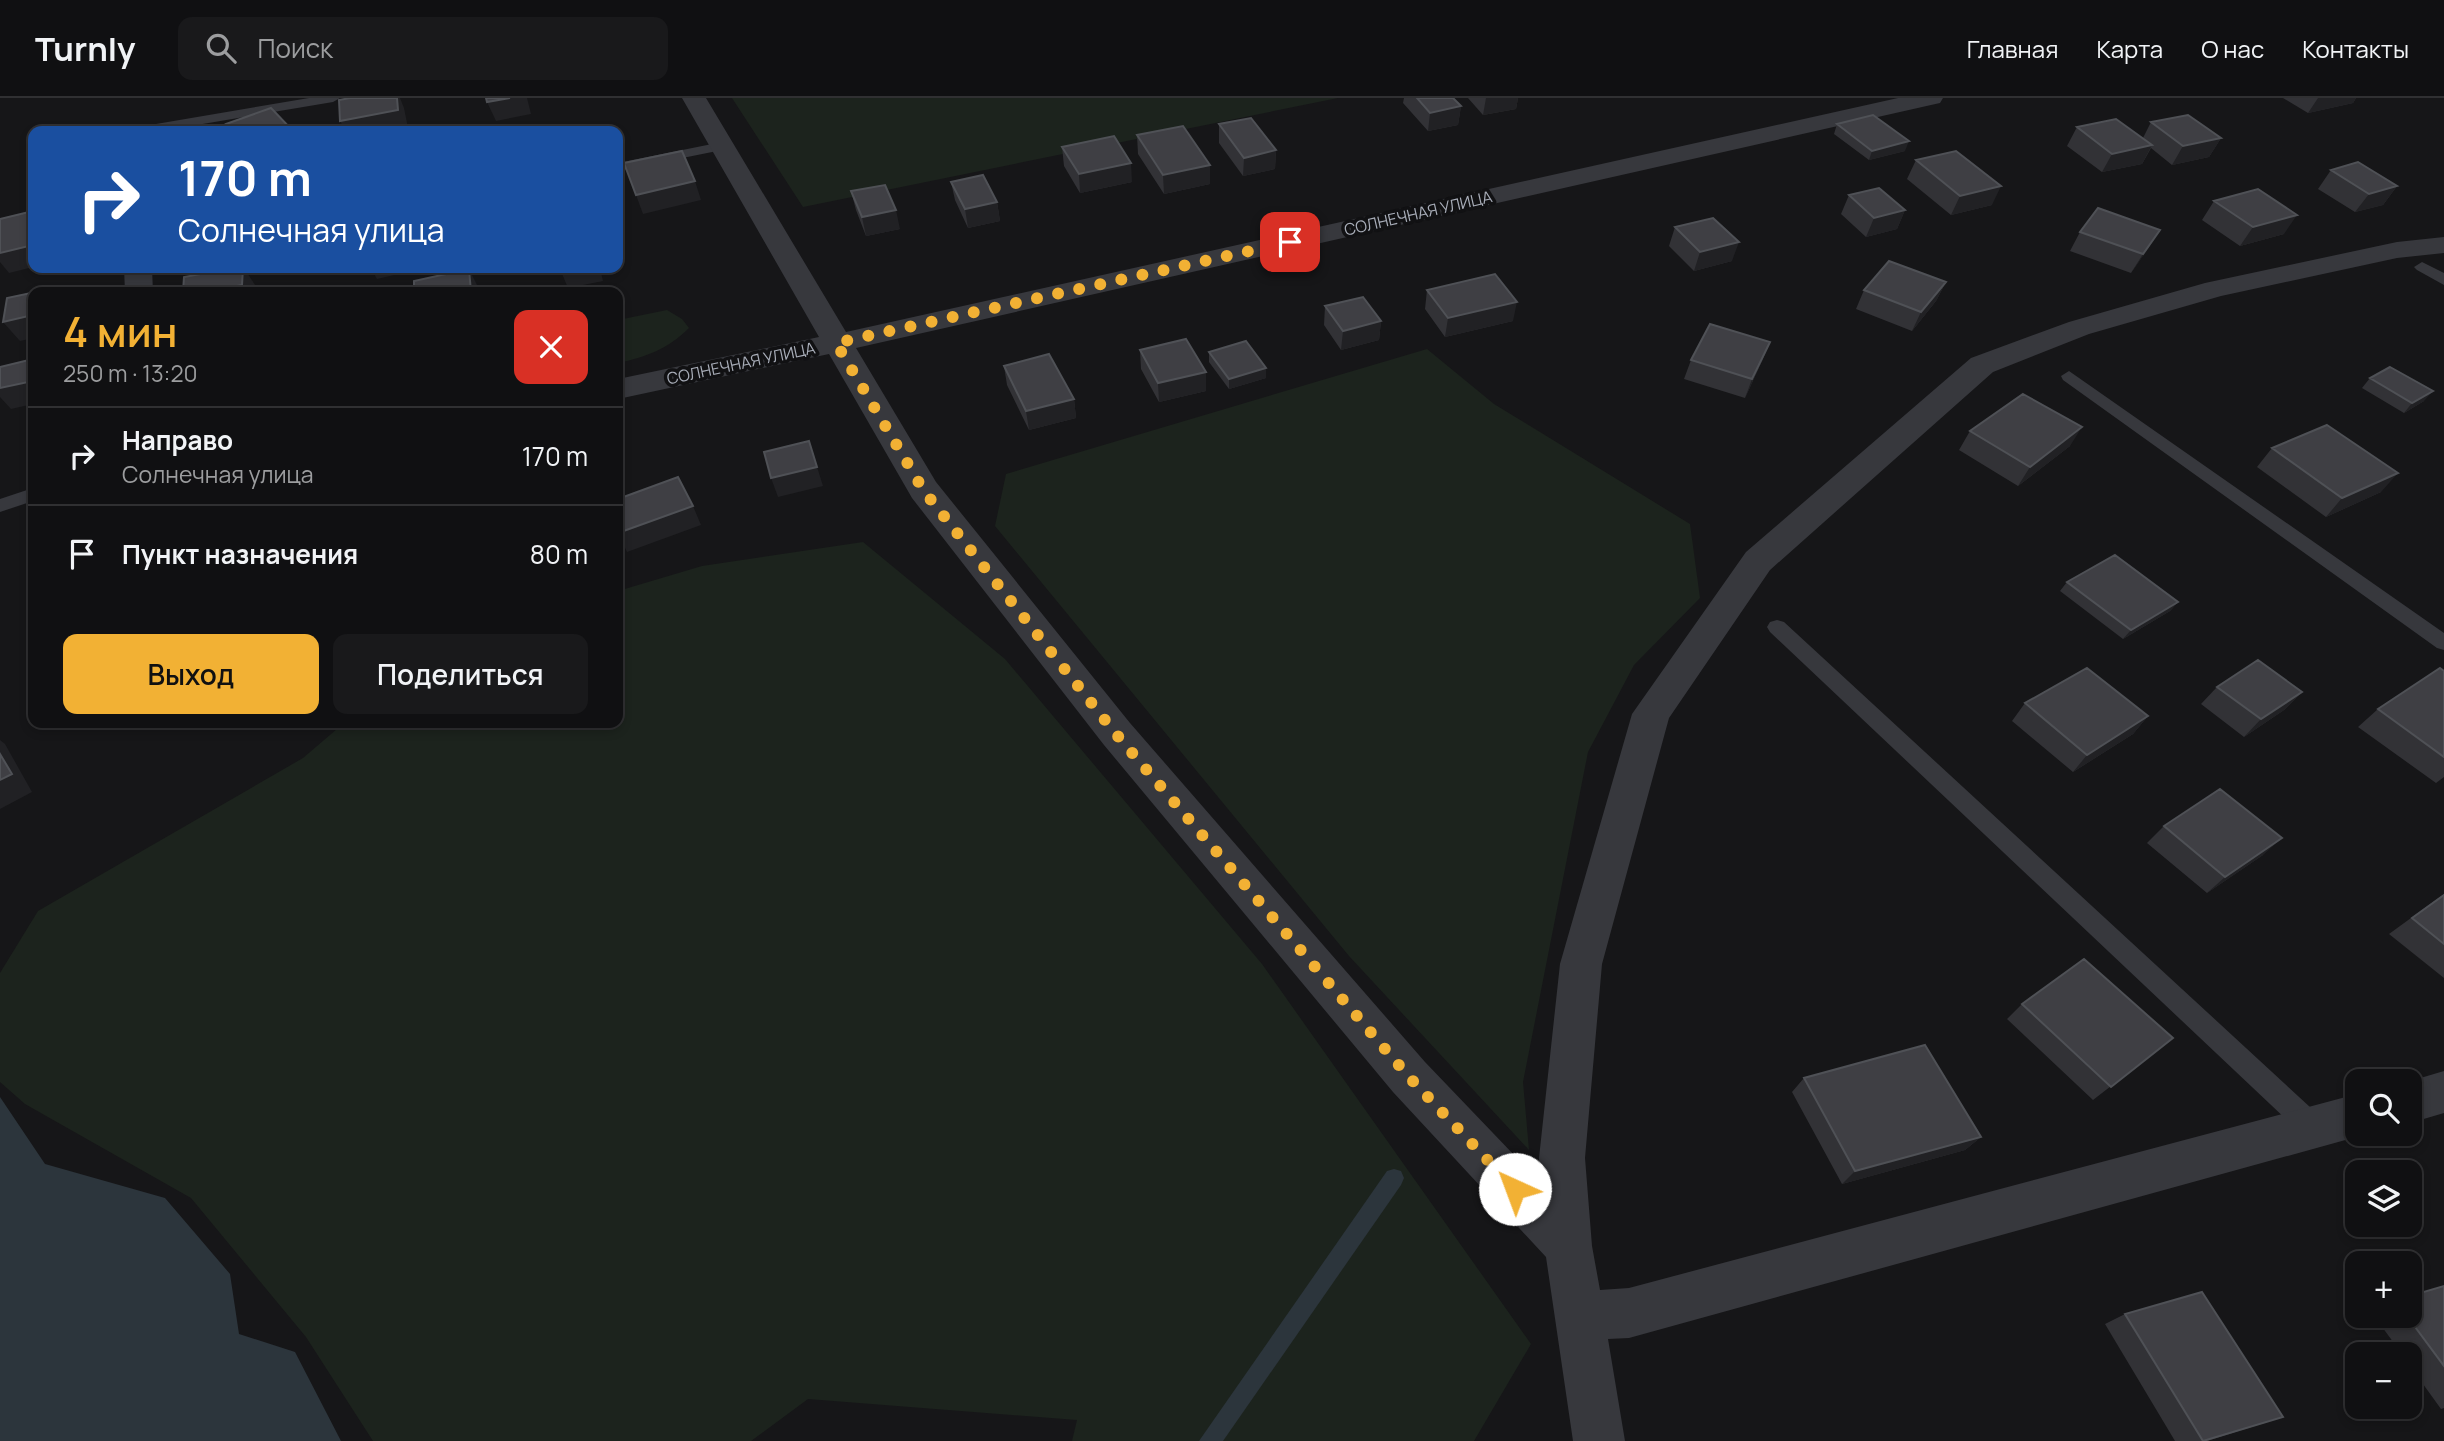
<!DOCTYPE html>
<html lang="ru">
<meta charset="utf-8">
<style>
body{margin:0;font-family:Manrope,sans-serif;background:#19191b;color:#f1f3f6;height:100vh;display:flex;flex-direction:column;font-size:26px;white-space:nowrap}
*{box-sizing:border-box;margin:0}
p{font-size:23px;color:#9c9d9f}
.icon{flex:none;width:38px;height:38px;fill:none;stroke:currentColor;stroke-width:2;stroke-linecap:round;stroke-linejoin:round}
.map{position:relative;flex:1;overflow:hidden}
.details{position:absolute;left:28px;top:189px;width:595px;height:441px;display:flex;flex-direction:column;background:#101012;border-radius:14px;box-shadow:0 4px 10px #0003,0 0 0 2px #303032}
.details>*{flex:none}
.guide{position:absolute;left:28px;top:28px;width:595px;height:147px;border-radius:14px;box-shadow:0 4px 10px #0003,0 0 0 2px #303032;background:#1a4fa0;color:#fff;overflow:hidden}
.buttons{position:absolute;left:2345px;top:971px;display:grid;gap:14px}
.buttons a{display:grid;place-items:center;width:77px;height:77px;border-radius:14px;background:#101012;box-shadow:0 4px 10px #0003,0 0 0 2px #303032;font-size:35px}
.pin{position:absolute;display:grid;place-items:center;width:60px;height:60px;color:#fff;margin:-30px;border-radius:14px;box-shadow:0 4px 10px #0006}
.me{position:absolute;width:77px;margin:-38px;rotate:317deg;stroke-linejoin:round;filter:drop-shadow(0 0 5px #0008)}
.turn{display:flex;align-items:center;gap:24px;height:147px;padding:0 35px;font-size:32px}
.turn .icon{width:91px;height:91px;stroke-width:2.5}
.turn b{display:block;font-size:49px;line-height:60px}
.round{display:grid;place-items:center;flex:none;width:74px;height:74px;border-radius:14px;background:#19191b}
.summary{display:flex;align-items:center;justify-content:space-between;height:119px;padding:0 35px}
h1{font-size:42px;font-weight:600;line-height:52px;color:#f2b134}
.button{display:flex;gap:14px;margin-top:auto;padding:14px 35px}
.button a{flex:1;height:80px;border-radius:14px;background:#f2b134;color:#111;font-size:28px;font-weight:600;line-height:80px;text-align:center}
.button a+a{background:#19191b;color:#f1f3f6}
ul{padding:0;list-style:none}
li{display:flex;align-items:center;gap:21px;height:98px;padding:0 35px;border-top:2px solid #303032}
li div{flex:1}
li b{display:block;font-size:26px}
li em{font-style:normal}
header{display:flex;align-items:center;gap:42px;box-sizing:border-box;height:98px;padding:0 35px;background:#101012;border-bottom:2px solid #303032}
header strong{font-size:33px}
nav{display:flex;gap:38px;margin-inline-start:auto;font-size:24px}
.search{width:490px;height:63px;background:#19191b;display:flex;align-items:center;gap:18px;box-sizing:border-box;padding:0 24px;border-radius:14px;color:#9c9d9f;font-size:26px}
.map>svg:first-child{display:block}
.green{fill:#1c231d}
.water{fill:#2c353c}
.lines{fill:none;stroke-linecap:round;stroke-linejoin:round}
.stream{fill:#2c353c;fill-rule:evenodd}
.service{fill:#37383d;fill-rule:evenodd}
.minor{fill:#37383d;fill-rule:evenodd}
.wall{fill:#323236}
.shaded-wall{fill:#212124}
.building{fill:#3f3f44;stroke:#4f5156;stroke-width:2}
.route{stroke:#f2b134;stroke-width:12;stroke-dasharray:0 21.6}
.labels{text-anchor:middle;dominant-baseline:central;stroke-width:7;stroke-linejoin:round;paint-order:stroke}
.far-street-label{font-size:16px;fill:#a8adb8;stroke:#111113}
</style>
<header>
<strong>Turnly</strong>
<div class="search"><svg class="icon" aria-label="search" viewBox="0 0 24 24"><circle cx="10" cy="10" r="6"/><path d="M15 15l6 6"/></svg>Поиск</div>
<nav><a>Главная</a><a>Карта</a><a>О нас</a><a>Контакты</a></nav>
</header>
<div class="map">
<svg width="2444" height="1343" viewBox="0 0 2444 1343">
<rect width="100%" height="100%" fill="#161618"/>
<path class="green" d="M 732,0 L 1338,0 L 803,109 Z
M 667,212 L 682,221 L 689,230 C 668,251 646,259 618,265 L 618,222 Z
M 1427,251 L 1494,306 L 1690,426 L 1700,500 L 1634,567 L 1588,654 L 1523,984 L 1529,1052 L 1349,858 L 995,428 L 1006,376 Z
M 863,444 L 1005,561 L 1262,866 L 1531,1246 L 1474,1343 L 1072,1343 L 1077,1322 L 808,1301 L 751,1343 L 373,1343 L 306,1239 L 191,1100 L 25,1006 L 0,984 L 0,875 L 38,813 L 303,660 L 344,625 L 618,625 L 618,493 L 702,468 Z"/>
<path class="water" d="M 0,999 L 45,1066 L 165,1100 L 230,1176 L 239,1236 L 295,1254 L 341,1343 L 0,1343 Z"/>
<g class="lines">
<path class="stream" d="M 1394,1071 L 1401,1073 L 1404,1080 L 1401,1087 L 1223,1343 L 1199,1343 L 1387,1073 Z"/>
<path class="service" d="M 309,0 L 340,0 L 333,4 L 161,33 L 151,33 L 149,30 L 156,26 Z
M 722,44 L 727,45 L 727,51 L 618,73 L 618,65 Z
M 2422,164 L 2444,175 L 2444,187 L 2417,172 L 2414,169 Z
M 2069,273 L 2444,535 L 2444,552 L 2437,550 L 2063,282 L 2061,278 Z
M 33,390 L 33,403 L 0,414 L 0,401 Z
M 1777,522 L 1784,524 L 2323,1021 L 2326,1030 L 2323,1039 L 2314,1042 L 2305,1039 L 1770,534 L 1767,529 L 1770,524 Z"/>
<path class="minor" d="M 682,0 L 706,0 L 846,234 L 1898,0 L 1943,0 L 1940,5 L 1931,7 L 856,250 L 936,384 L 1130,625 L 1425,964 L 1540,1084 L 1539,1060 L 1560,866 L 1632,616 L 1746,454 L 1971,260 L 2069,224 L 2205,185 L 2397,144 L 2444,139 L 2444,155 L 2397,160 L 2221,198 L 2089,236 L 1993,274 L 1770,472 L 1669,620 L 1602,866 L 1585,1060 L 1592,1148 L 1600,1192 L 1629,1190 L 2357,996 L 2357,1036 L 2367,1036 L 1629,1240 L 1608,1241 L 1625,1343 L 1573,1343 L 1546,1159 L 1393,994 L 1104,647 L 912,400 L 829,256 L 618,301 L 618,281 L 819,239 Z
M 124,170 L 152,170 L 153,194 L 125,194 Z
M 2444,973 L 2444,1015 L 2410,1025 L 2410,984 L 2407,984 Z"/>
</g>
<path class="wall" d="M 1404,0 L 1453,0 L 1461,8 L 1458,27 L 1428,33 L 1403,5 Z
M 1468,0 L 1518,0 L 1516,11 L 1483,17 Z
M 2283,0 L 2356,0 L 2353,5 L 2308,15 Z
M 2151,24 L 2221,40 L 2209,59 L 2172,67 L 2151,50 L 2142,66 L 2102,74 L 2067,48 L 2077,29 L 2143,40 Z
M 1219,26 L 1276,52 L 1275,71 L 1243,78 L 1219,45 Z
M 1837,26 L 1905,53 L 1869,62 L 1834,36 Z
M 1137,37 L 1210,86 L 1164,96 L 1138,56 Z
M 1062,49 L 1132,84 L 1080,95 L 1064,68 Z
M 1916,62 L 1992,107 L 1951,117 L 1907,81 Z
M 2331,72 L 2397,88 L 2383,107 L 2355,114 L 2318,91 Z
M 951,84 L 997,104 L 1000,123 L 968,130 L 955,102 Z
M 851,93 L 900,131 L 866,138 L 856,112 Z
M 1849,97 L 1905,112 L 1897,131 L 1866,139 L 1841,116 Z
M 2214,103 L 2284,136 L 2240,148 L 2202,122 Z
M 1675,129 L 1732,163 L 1694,173 L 1669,148 Z
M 2160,132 L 2131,175 L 2070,153 L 2080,134 Z
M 1946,184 L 1936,203 L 1912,233 L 1856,211 L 1864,192 Z
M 1427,192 L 1513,223 L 1445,239 L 1425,211 Z
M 1325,208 L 1381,223 L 1379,242 L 1341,252 L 1324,227 Z
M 1770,244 L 1762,263 L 1745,300 L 1684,281 L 1691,262 Z
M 1140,252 L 1206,293 L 1159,304 L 1141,271 Z
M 1209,254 L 1266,270 L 1266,280 L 1229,291 L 1209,264 Z
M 1004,268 L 1074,301 L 1076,320 L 1029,332 L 1007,287 Z
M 2370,280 L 2424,303 L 2404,315 L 2362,290 Z
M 1970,333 L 2070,348 L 2018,388 L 1959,352 Z
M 2272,350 L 2381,394 L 2326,419 L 2257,369 Z
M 2067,484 L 2178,504 L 2170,513 L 2123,541 L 2060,493 Z
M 2444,573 L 2444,679 L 2436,685 L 2358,629 L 2378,611 Z
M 2217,589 L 2302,594 L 2284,612 L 2244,639 L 2201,606 Z
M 2025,605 L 2148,618 L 2133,636 L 2073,674 L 2012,623 Z
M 2164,728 L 2263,757 L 2207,795 L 2147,745 Z
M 2444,796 L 2444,880 L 2389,836 Z
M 2022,906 L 2173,940 L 2093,1002 L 2007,921 Z
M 1804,980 L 1981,1039 L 1965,1052 L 1842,1086 L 1792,994 Z
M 2444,1188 L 2444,1310 L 2441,1311 L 2410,1268 L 2410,1256 L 2402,1256 L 2374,1218 L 2410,1218 Z
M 2125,1216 L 2283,1319 L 2207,1343 L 2175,1343 L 2105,1226 Z"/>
<path class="shaded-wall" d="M 397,0 L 400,0 L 404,10 L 408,30 L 393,33 L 346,33 L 340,23 Z
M 510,0 L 527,0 L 531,16 L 496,23 L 487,4 Z
M 1486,0 L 1518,0 L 1516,11 L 1483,17 Z
M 2318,0 L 2356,0 L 2353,5 L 2308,15 Z
M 1461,8 L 1458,27 L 1428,33 L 1430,15 Z
M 2221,40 L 2209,59 L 2172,67 L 2183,48 Z
M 1909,43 L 1905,53 L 1869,62 L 1872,53 Z
M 2152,47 L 2142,66 L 2102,74 L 2112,56 Z
M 1276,52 L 1275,71 L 1243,78 L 1244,60 Z
M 1131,65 L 1132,84 L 1080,95 L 1079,76 Z
M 1210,67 L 1210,86 L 1164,96 L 1163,77 Z
M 695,83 L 701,102 L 643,116 L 636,97 Z
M 2001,88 L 1992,107 L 1951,117 L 1960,98 Z
M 2397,88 L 2383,107 L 2355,114 L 2369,96 Z
M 997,104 L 1000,123 L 968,130 L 965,111 Z
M 896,112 L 900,131 L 866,138 L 862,119 Z
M 1905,112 L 1897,131 L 1866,139 L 1874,120 Z
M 2297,117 L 2284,136 L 2240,148 L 2253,129 Z
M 2160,132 L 2148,151 L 2131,175 L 2143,156 Z
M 1739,144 L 1732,163 L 1694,173 L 1700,154 Z
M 33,147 L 33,169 L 9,175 L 0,164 L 0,155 Z
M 243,170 L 244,170 L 255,187 L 255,194 L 207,194 Z
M 371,170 L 420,170 L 420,171 L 377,181 Z
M 568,170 L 600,170 L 603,183 L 568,190 L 560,171 Z
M 469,171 L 479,191 L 479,194 L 471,194 Z
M 1946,184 L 1936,203 L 1912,233 L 1921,214 Z
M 1517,204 L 1513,223 L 1445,239 L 1448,220 Z
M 33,217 L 33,240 L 20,243 L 3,224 Z
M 1381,223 L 1379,242 L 1341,252 L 1343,233 Z
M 1770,244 L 1762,263 L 1745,300 L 1752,281 Z
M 1266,270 L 1266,280 L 1229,291 L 1229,281 Z
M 1206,274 L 1206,293 L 1159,304 L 1158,285 Z
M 33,283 L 33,306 L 11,311 L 0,299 L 0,290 Z
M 2433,293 L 2424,303 L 2404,315 L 2412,305 Z
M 1074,301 L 1076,320 L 1029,332 L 1026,313 Z
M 2082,329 L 2070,348 L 2018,388 L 2030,369 Z
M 809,343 L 823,388 L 778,399 L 771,380 Z
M 2398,375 L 2381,394 L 2326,419 L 2342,400 Z
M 693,408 L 701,427 L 627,454 L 618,435 Z
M 2178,504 L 2170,513 L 2123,541 L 2131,532 Z
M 2302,594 L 2284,612 L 2244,639 L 2261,621 Z
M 2148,618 L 2133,636 L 2073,674 L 2087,657 Z
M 0,642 L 5,646 L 32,694 L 0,711 Z
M 2282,740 L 2263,757 L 2207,795 L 2225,779 Z
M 1981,1039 L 1965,1052 L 1842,1086 L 1855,1073 Z"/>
<path class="building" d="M 350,0 L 397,0 L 398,12 L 340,23 L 339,2 Z
M 486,0 L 510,0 L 487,4 Z
M 1417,0 L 1453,0 L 1461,8 L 1430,15 Z
M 271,10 L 293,33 L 232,33 L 226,26 Z
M 1873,17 L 1909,43 L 1872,53 L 1837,26 Z
M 2188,17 L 2221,40 L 2183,48 L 2151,24 Z
M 1251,20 L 1276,52 L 1244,60 L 1219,26 Z
M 2116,21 L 2152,47 L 2112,56 L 2077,29 Z
M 1183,28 L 1210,67 L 1163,77 L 1137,37 Z
M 1114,38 L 1131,65 L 1079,76 L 1062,49 Z
M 682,53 L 695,83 L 636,97 L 624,65 Z
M 1956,53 L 2001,88 L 1960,98 L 1916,62 Z
M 2358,64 L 2397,88 L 2369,96 L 2331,72 Z
M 983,77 L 997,104 L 965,111 L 951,84 Z
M 885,87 L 896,112 L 862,119 L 851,93 Z
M 1879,90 L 1905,112 L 1874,120 L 1849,97 Z
M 2258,91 L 2297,117 L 2253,129 L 2214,103 Z
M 2098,110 L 2160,132 L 2143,156 L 2080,134 Z
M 33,113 L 33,147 L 0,155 L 0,121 Z
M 1713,120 L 1739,144 L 1700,154 L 1675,129 Z
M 1889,163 L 1946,184 L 1921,214 L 1864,192 Z
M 233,170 L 243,170 L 242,187 L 207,194 L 183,194 L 184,179 Z
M 469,171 L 471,194 L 414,194 L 414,183 Z
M 1495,176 L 1517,204 L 1448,220 L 1427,192 Z
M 50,191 L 50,194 L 33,194 L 33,217 L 3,224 L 7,200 Z
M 1363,199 L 1381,223 L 1343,233 L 1325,208 Z
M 1710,226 L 1770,244 L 1752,281 L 1691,262 Z
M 1186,241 L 1206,274 L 1158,285 L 1140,252 Z
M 1246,243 L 1266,270 L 1229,281 L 1209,254 Z
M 1049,256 L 1074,301 L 1026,313 L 1004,268 Z
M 33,261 L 33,283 L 0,290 L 0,269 Z
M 2390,269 L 2433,293 L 2412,305 L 2370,280 Z
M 2023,296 L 2082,329 L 2030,369 L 1970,333 Z
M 2327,327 L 2398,375 L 2342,400 L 2272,350 Z
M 809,343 L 817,369 L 771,380 L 764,354 Z
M 678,379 L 693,408 L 618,435 L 618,401 Z
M 2115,457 L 2178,504 L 2131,532 L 2067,484 Z
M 2258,562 L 2302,594 L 2261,621 L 2217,589 Z
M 2087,570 L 2148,618 L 2087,657 L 2025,605 Z
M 2440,570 L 2444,573 L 2444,659 L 2378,611 Z
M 0,656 L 12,676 L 0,682 Z
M 2220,691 L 2282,740 L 2225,779 L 2164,728 Z
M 2444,797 L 2444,846 L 2412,820 Z
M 2084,861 L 2173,940 L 2111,989 L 2022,906 Z
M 1925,947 L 1981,1039 L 1855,1073 L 1804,980 Z
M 2444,1188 L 2444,1268 L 2407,1218 L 2410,1218 L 2410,1198 Z
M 2202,1194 L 2283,1319 L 2203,1343 L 2125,1216 Z"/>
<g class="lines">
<path class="route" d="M 1290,144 L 836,245 L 924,393 L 1116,636 L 1409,979 L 1515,1091"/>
</g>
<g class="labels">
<g class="far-street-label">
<text transform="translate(1418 115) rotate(-13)">СОЛНЕЧНАЯ УЛИЦА</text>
<text transform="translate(741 265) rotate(-12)">СОЛНЕЧНАЯ УЛИЦА</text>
</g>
</g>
</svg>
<div class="buttons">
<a><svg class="icon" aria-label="search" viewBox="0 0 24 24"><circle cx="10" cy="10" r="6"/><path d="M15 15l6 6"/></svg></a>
<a><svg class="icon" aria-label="layers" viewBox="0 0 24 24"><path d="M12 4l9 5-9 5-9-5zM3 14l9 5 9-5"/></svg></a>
<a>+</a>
<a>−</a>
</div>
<div class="pin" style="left:1290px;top:144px;background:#d93025"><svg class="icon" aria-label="arrive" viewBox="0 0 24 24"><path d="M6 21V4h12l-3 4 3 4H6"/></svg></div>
<svg class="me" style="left:1515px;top:1091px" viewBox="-20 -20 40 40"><circle r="19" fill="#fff"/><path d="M0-13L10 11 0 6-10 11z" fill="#f2b134"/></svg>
<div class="guide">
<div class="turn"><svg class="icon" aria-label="right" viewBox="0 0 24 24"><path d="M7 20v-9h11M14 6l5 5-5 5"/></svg><div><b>170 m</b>Солнечная улица</div></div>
</div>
<section class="details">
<div class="summary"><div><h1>4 мин</h1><p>250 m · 13:20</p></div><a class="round" style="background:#d93025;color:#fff"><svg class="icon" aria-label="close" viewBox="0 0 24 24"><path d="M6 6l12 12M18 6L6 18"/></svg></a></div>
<ul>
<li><svg class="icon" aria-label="right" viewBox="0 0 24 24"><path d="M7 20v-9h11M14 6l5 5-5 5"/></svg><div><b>Направо</b><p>Солнечная улица</p></div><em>170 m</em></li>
<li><svg class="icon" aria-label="arrive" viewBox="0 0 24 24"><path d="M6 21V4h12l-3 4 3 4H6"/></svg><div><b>Пункт назначения</b></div><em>80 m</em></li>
</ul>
<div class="button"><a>Выход</a><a>Поделиться</a></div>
</section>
</div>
